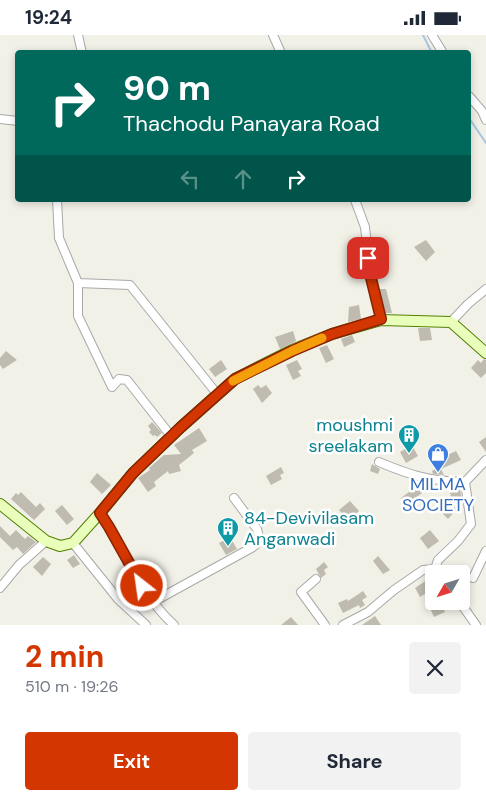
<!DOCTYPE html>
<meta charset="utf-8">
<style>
body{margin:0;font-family:"DM Sans",sans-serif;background:#f2f2f3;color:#1f2937;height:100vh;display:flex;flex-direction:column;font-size:19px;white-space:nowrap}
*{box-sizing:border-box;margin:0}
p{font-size:16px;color:#747a83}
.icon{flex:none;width:28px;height:28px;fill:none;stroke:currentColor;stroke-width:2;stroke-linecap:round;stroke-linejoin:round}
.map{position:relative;height:590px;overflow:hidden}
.sheet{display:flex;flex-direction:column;background:#fff;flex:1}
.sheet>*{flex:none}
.banner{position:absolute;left:15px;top:15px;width:456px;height:152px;border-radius:5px;box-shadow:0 2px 8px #0003;background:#00695c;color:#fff;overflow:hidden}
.needle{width:32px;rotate:231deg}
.fabs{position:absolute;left:425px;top:530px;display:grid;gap:10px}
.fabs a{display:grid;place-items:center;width:45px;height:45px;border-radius:5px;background:#fff;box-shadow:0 2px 8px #0003;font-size:25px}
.pin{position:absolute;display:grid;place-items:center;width:42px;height:42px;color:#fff;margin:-21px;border-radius:10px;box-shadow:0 2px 8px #0006}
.me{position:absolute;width:55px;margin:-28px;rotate:330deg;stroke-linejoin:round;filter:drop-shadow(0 0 4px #0008)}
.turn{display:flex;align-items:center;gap:18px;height:105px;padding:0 25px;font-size:22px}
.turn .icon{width:65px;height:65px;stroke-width:2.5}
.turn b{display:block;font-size:35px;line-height:42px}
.lanes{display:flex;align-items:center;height:48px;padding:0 25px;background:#0003;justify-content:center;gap:25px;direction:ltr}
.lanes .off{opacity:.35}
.round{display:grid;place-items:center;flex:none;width:52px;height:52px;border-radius:5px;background:#f2f2f3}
.overview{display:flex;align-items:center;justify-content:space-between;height:85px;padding:0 25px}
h1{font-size:30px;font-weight:700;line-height:38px;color:#d33600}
.action{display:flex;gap:10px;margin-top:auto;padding:10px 25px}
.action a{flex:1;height:58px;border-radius:5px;background:#d33600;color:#fff;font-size:20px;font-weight:700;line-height:58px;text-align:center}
.action a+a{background:#f2f2f3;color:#1f2937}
.status{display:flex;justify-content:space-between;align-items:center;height:35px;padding:0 25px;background:#fff;direction:ltr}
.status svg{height:14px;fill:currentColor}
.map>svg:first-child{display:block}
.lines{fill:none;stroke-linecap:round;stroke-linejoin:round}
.stream{stroke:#a6c5e2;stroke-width:2}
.building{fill:#bfbbb0}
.minor-casing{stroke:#a8a8a8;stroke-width:10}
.secondary-casing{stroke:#528100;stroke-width:12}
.minor{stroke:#fff;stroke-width:8}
.secondary{stroke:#e9feba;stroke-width:10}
.route-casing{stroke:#892300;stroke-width:12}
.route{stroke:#d33600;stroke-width:9}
.slow{stroke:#f59e0b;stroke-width:9}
.labels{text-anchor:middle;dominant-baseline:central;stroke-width:5;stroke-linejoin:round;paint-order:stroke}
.culture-label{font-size:18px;fill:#0d838f;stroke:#fff;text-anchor:end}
.shop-label{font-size:18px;fill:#366cbe;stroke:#fff}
</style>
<div class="status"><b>19:24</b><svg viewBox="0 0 49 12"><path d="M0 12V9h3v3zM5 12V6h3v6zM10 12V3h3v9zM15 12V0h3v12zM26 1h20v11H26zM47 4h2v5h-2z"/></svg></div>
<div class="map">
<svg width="486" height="590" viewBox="0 0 486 590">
<rect width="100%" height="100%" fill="#f2f1e8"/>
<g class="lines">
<path class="stream" d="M 423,0 L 432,18
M 469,83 L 486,108"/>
</g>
<path class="building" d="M 426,205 L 435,217 L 426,226 L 414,212 Z
M 357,215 L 361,228 L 350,231 L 347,218 Z
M 379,254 L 386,254 L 392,278 L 385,278 Z
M 359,270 L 361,284 L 348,287 L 349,272 Z
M 418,293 L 430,293 L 432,305 L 420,306 Z
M 293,296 L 296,306 L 280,314 L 275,302 Z
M 352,300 L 355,307 L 344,312 L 341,304 Z
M 327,310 L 334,324 L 326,328 L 319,313 Z
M 6,316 L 17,325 L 3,334 L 0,330 L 0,323 Z
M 484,324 L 486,325 L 486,338 L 481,343 L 471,333 L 478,325 L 481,328 Z
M 221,325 L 227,334 L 215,342 L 209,334 Z
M 297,325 L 302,334 L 298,336 L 301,341 L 293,345 L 286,330 Z
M 258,350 L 261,353 L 266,350 L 272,358 L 262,368 L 253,354 Z
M 152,387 L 162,398 L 157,402 L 155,400 L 153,401 L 149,397 L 151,395 L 148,391 Z
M 199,393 L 207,406 L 192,415 L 194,418 L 179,430 L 181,436 L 169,439 L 168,436 L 154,447 L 156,451 L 148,457 L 138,443 L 150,435 L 149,433 L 164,420 L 181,419 L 174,410 Z
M 486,402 L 486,417 L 479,407 Z
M 412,410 L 418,421 L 406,428 L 400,417 Z
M 456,416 L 461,425 L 441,434 L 444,440 L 433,439 L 432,436 L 446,427 L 443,422 Z
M 372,429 L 380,434 L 378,439 L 370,436 Z
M 281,432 L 284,438 L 280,440 L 282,444 L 271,450 L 266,441 Z
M 97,438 L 111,450 L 102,459 L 90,447 Z
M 417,451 L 422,458 L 406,470 L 401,463 Z
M 460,454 L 462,465 L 452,468 L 450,457 Z
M 21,457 L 36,472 L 40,468 L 45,474 L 34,485 L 11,464 L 16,458 L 18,460 Z
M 350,466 L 359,476 L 348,485 L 339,475 Z
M 450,466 L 457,474 L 448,484 L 440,476 Z
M 62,470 L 74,484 L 67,490 L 55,476 Z
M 0,491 L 10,501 L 16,495 L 25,504 L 28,501 L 36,507 L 23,519 L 17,512 L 13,515 L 0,502 Z
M 430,495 L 439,506 L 428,514 L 420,503 Z
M 230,502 L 237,514 L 226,520 L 219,508 Z
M 74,520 L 80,529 L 73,533 L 67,525 Z
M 378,521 L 390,535 L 383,539 L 373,526 Z
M 43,522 L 51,529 L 42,541 L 33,532 Z
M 324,527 L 328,532 L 324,535 L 326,539 L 321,543 L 316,534 Z
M 427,545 L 433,554 L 420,562 L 415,553 Z
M 363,556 L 367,562 L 362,565 L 365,570 L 360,573 L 359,570 L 343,578 L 338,568 L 347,564 L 348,566 Z
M 433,566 L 440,566 L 445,577 L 434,582 L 428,569 Z
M 375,581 L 381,590 L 362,590 Z
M 291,582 L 298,590 L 281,590 Z"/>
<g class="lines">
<g class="minor-casing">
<path id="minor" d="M 78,0 L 82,18
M 273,0 L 281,18
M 432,0 L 443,18
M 469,61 L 482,76 L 486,85
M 0,84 L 18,86
M 57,165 L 59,203 L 78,248 L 78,281 L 112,352 L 119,344 L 127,345 L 171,401
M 355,165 L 365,192 L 370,239 L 381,285
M 78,248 L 130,250 L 218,360
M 451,287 L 468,269 L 486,254
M 379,427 C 412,441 430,446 465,447
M 100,478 C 126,516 139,558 174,590
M 73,508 L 118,564 L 146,590
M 439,539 L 435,534 L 438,525 L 458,506 L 471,489 L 465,447 L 486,425
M 473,543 L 486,516
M 316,544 L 301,557 L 325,590
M 0,553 L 19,530 L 46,506
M 459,566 L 476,590
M 153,567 L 253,512 L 260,506 L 257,494 L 234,463
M 343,590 L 368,577 L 394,555 L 423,535 L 435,534"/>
</g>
<g class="secondary-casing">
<path id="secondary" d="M 0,469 L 46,506 L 60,511 L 73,508 L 100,478 L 133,438 L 181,392 L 235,344 L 292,315 L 332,299 L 381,285 L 451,287 L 486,318"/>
</g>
<use href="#minor" class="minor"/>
<use href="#secondary" class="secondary"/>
</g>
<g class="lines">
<g class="route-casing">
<path id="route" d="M 142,551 L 109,492 L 100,478 L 133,438 L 181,392 L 235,344 L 292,316 L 332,299 L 381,284 L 370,239 L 368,223"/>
</g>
<use href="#route" class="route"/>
<path class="slow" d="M 233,346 L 292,316 L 322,303"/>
</g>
<defs>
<g id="building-pin" transform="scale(1.125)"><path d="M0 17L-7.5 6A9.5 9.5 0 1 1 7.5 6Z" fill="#0f9aa8" stroke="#fff"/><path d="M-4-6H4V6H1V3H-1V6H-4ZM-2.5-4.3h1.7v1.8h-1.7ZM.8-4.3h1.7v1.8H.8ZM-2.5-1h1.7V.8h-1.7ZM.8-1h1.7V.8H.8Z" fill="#fff"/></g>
<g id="shop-pin" transform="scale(1.125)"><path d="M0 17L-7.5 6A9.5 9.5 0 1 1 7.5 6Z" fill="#3f7fe0" stroke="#fff"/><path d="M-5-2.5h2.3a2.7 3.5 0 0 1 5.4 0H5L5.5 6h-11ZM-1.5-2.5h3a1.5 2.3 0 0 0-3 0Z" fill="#fff"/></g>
</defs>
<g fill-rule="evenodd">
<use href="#building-pin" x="409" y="400"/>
<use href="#shop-pin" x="438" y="419"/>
<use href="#building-pin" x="228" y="493"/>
</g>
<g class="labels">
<g class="culture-label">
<text x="393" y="390">moushmi<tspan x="393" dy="21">sreelakam</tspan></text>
<text x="244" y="483" text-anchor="start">84-Devivilasam<tspan x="244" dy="21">Anganwadi</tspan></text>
</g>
<g class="shop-label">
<text x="438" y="449">MILMA<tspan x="438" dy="21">SOCIETY</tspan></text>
</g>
</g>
</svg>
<div class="fabs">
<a><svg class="needle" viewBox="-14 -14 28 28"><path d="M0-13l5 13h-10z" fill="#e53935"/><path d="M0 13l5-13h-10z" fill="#747a83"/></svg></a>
</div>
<div class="pin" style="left:368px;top:223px;background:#d93025"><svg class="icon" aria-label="arrive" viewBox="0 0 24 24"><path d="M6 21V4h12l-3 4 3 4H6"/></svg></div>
<svg class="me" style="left:142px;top:551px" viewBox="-20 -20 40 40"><circle r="17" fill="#d33600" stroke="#fff" stroke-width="3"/><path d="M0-11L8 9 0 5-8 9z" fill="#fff"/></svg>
<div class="banner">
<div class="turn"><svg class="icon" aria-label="right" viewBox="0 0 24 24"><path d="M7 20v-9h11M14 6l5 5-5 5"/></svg><div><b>90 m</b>Thachodu Panayara Road</div></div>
<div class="lanes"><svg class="icon off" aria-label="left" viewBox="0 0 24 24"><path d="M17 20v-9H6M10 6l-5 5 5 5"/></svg><svg class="icon off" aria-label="ahead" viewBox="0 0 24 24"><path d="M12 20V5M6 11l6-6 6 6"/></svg><svg class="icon" aria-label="right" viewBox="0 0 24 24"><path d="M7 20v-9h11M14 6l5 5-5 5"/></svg></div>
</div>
</div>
<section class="sheet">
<div class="overview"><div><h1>2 min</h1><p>510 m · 19:26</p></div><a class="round"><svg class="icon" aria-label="close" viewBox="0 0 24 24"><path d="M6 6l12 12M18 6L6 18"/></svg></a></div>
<div class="action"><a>Exit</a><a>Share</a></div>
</section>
